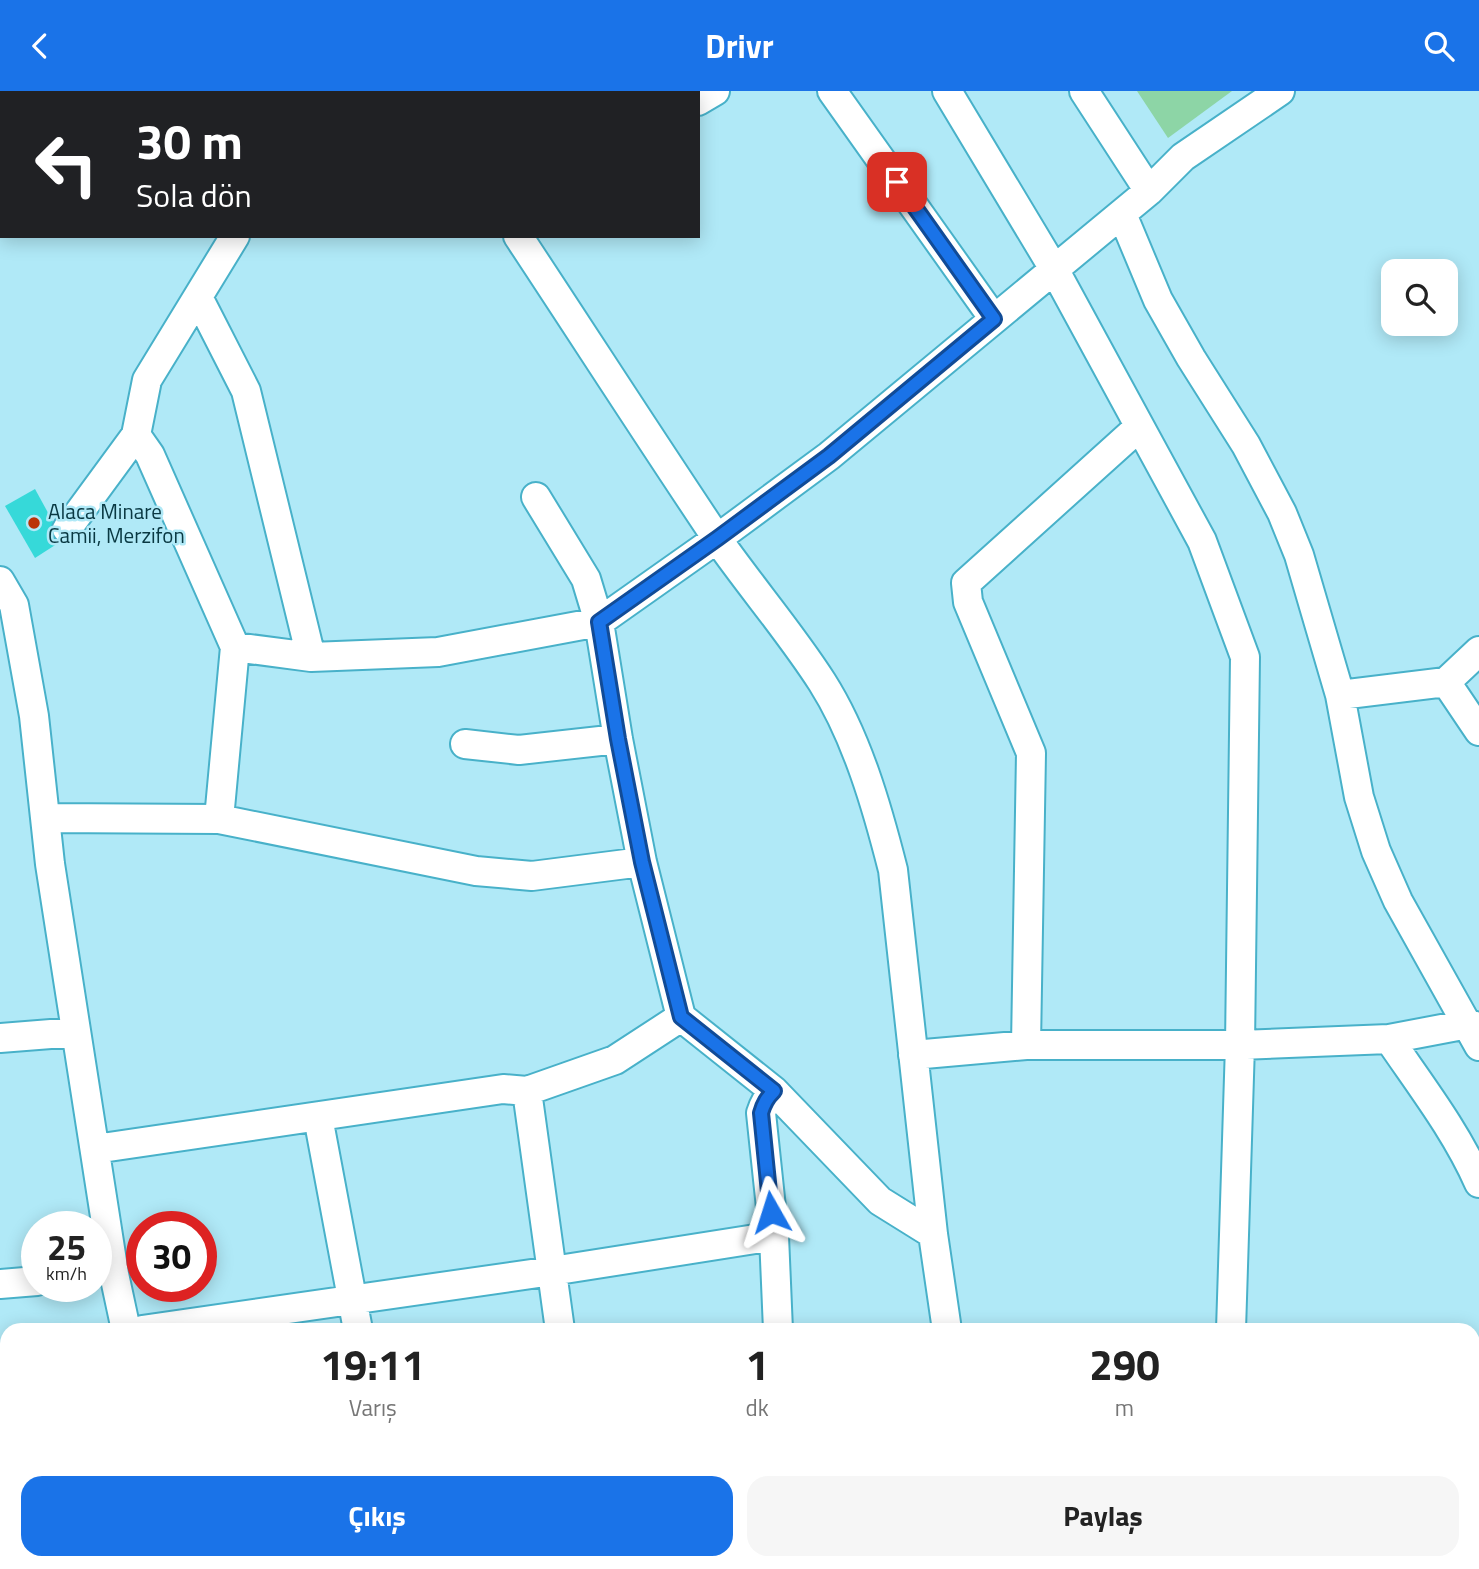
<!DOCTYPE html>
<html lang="tr">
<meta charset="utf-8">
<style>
body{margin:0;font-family:"Titillium Web",sans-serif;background:#f6f6f6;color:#222;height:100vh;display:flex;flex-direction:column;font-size:26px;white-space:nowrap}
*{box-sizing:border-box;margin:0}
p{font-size:23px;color:#767676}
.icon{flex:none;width:38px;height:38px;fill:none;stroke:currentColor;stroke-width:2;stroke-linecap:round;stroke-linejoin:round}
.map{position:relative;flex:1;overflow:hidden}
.details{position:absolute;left:0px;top:1232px;width:1480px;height:247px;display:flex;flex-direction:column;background:#fff;border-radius:21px 21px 0 0;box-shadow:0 4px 18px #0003}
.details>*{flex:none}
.top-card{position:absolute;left:0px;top:0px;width:700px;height:147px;box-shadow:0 4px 18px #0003;background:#202124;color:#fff;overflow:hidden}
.fabs{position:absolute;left:1381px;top:168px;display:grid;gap:14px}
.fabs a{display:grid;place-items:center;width:77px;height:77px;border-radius:14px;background:#fff;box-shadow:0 4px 18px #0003;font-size:35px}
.speed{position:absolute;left:21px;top:1120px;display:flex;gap:14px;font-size:35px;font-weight:700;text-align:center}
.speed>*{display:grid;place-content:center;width:91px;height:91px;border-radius:50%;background:#fff;box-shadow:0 4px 18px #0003;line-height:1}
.speed small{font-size:18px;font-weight:400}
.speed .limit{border:10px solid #d22;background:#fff;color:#111}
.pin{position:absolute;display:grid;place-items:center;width:60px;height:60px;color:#fff;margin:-30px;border-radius:14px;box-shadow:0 4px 10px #0006}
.me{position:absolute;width:77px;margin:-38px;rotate:354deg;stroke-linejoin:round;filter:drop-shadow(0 0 5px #0008)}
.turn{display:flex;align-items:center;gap:24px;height:147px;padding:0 21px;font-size:32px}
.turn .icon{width:91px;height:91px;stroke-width:2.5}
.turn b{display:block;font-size:49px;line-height:60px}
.eta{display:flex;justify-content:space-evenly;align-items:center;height:119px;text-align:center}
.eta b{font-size:42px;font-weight:700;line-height:49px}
.button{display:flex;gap:14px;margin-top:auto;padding:14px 21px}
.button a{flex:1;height:80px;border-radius:21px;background:#1a73e8;color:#fff;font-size:28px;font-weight:700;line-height:80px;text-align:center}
.button a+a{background:#f6f6f6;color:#222}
header{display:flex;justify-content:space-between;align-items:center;height:91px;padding:0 21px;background:#1a73e8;color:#fff;font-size:32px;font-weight:700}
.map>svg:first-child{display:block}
.green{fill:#8dd5a6}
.building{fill:#36d9d9}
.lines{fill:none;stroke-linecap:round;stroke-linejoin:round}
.minor-casing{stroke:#48b1c9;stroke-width:32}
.minor{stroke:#fff;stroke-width:28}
.route-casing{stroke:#114b97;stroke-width:18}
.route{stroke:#1a73e8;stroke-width:12}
.poi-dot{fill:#bb3206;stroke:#b0e9f7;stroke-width:2.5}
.labels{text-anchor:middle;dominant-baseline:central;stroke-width:5;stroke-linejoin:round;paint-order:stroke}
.poi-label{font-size:21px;fill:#093842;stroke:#b0e9f7;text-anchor:start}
</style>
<header><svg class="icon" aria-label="back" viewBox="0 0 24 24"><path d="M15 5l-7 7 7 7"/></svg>Drivr<svg class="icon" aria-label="search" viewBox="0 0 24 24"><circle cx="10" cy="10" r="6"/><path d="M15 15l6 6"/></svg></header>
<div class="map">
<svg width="1479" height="1478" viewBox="0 0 1479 1478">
<rect width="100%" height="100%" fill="#b0e9f7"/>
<path class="green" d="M 1137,0 L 1232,0 L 1168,47 Z"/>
<path class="building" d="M 35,398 L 63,449 L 35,467 L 5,415 Z"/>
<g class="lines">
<g class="minor-casing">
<path id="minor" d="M 429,0 L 430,2
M 832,0 L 994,228
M 947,0 L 1054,178 L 1202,450 L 1245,566 L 1240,954 L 1231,1239
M 1084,0 L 1149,100
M 14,2 L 23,0
M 322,2 L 323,0
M 698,10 L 715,0
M 1122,123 L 1158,209 L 1191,267 L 1246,354 L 1282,422 L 1299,464 L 1340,604 L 1359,706 L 1376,760 L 1398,810 L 1479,955
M 518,145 C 584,245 649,346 716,446 C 750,495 790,541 822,591 C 857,646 877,716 893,779 L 933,1143 L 947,1239
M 198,206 L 246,300 L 311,566
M 136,344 L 150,364 L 235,556 L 219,728
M 536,406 L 586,488 L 599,531 L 618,648 L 642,771 L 681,926 L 774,1000 L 880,1110 L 933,1143
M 67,438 L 136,344 L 147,289 L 235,145
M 0,490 L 14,514 L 34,625 L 50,773 L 114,1183 L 126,1239
M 235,556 L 311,566 L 438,561 L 599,531 L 718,447 L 829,365 L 1149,100 L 1183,66 L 1280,0
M 1446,591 L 1479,640
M 1340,604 L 1446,591 L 1479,560
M 465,653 L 519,659 L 618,648
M 45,727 L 219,728 L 476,780 L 532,785 L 642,771
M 0,947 L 76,941
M 1389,948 C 1421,995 1456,1040 1479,1092
M 1026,954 L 1031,662 L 968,511 L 966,492 L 1139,336
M 913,964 L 1026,954 L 1240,954 L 1389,948 L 1468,933 L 1479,936
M 527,1000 L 560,1239
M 774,1000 C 767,1007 764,1012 761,1022 L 774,1145 L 778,1239
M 318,1026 L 358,1239
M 95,1058 L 503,998 L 527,1000 L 615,969 L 681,926
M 0,1193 L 37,1190
M 142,1239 L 552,1180 L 774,1145
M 1474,1404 L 1479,1404
M 0,1457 L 7,1456
M 174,1472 L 175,1478
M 399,1472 L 400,1478
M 590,1472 L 591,1478
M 783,1478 L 789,1477
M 980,1478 L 980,1472
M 1226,1478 L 1226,1472"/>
</g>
<use href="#minor" class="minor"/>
</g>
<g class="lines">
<g class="route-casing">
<path id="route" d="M 771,1121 L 761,1022 C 764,1012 767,1007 774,1000 L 681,926 L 642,771 L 618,648 L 599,531 L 718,447 L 829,365 L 994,228 L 897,91"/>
</g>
<use href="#route" class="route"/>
</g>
<circle class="poi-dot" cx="34" cy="432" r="7"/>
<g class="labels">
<g class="poi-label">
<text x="48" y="420">Alaca Minare<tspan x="48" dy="24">Camii, Merzifon</tspan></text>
</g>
</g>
</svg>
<div class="fabs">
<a><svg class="icon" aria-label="search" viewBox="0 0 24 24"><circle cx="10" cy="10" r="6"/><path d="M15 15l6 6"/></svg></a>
</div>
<div class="speed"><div>25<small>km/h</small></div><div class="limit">30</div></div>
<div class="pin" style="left:897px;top:91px;background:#d93025"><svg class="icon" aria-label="arrive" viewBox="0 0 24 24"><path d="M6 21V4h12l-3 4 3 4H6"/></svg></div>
<svg class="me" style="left:771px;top:1121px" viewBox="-20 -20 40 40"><path d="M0-17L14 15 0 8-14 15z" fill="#1a73e8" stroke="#fff" stroke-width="4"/></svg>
<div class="top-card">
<div class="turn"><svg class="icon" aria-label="left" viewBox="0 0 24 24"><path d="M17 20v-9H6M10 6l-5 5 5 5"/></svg><div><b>30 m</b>Sola dön</div></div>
</div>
<section class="details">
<div class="eta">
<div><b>19:11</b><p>Varış</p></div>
<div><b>1</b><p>dk</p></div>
<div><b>290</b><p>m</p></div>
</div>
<div class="button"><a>Çıkış</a><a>Paylaş</a></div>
</section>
</div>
